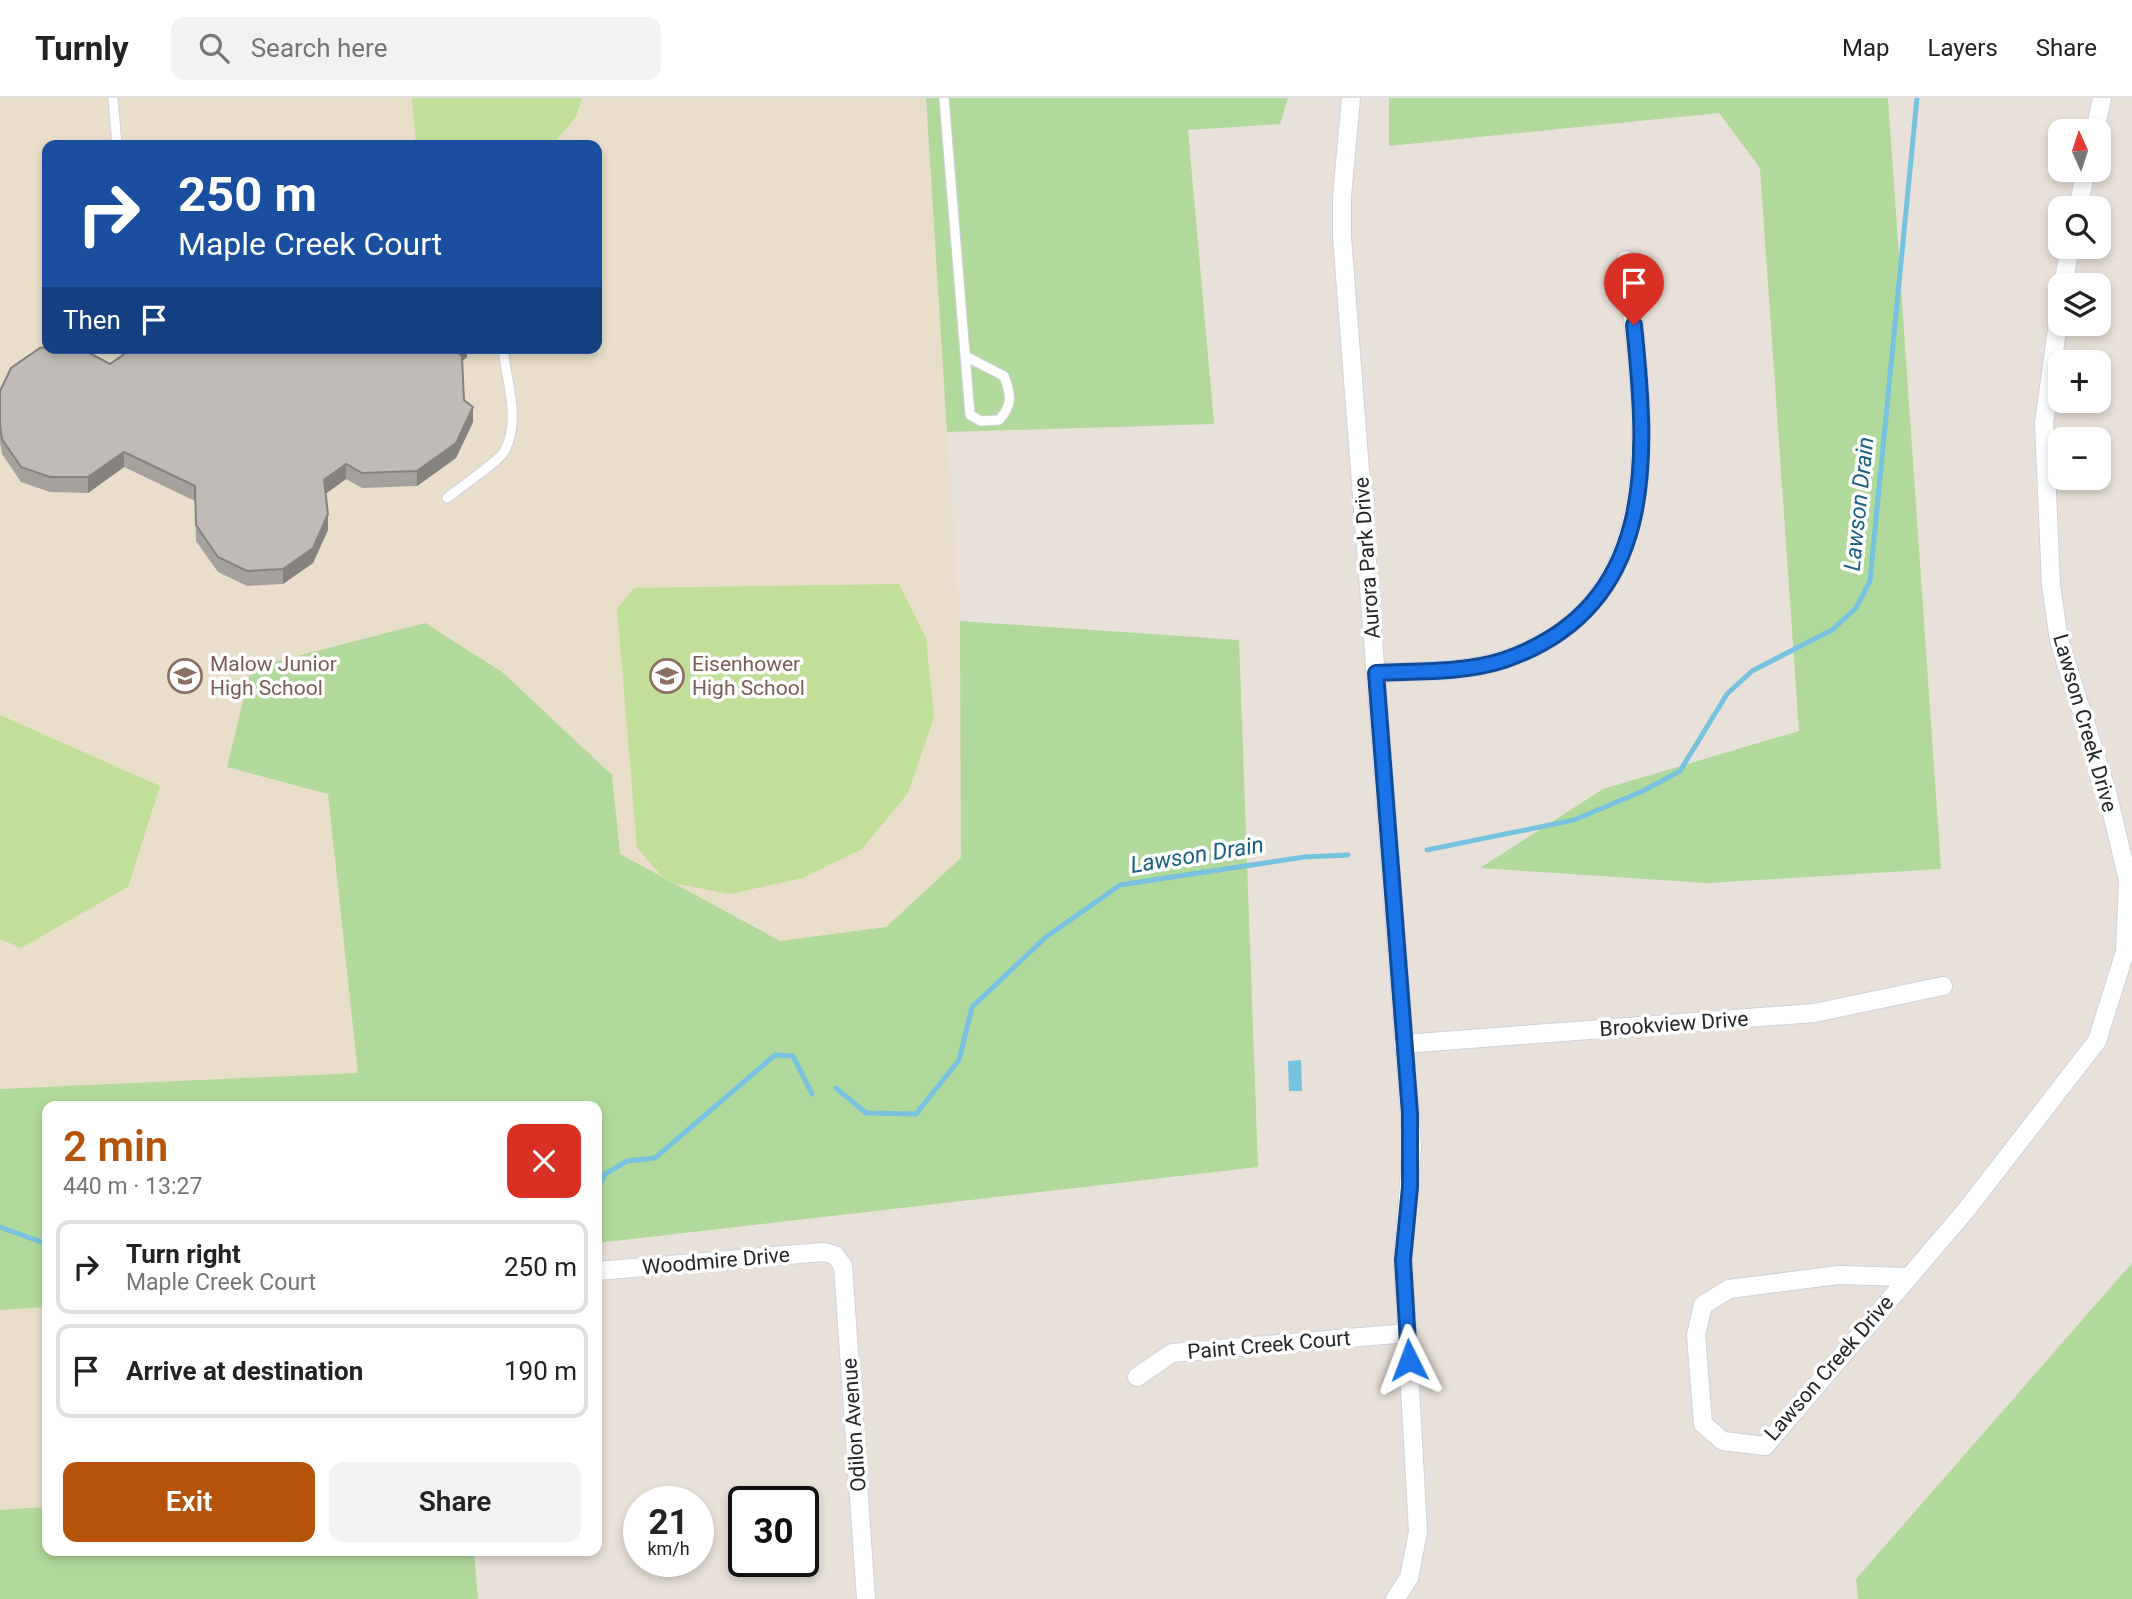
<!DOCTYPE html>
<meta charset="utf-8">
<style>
body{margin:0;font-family:Roboto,sans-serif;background:#f2f2f2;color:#222;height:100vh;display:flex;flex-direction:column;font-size:26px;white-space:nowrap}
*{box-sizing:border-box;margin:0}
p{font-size:23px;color:#767676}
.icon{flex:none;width:38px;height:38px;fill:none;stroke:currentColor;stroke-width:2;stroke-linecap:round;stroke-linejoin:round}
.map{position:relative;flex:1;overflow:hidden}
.sheet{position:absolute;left:42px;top:1003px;width:560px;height:455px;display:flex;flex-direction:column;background:#fff;border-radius:14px;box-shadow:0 4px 10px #0003}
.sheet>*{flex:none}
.guide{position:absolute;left:42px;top:42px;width:560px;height:214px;border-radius:14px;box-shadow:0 4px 10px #0003;background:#1a4fa0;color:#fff;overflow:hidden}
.needle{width:46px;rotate:357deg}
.fabs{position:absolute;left:2048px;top:21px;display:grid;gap:14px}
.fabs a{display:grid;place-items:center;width:63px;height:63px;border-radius:14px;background:#fff;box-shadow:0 4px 10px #0003;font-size:35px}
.speed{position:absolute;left:623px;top:1388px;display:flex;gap:14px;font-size:35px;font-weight:700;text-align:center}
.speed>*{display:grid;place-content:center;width:91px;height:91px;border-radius:50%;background:#fff;box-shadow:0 4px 10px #0003;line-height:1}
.speed small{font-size:18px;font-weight:400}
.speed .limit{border:4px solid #111;border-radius:10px;background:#fff;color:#111}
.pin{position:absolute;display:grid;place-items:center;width:60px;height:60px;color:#fff;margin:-72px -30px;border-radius:50% 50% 50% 0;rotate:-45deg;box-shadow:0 0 7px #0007}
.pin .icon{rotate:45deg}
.me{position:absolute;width:77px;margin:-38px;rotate:357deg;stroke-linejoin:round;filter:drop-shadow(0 0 5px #0008)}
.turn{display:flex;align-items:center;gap:24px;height:147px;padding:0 21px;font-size:32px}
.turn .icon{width:91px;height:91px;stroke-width:2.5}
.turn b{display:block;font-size:49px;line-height:60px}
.then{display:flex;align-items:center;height:66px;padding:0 21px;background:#0003;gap:14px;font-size:26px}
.round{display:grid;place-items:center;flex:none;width:74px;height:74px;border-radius:14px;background:#f2f2f2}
.head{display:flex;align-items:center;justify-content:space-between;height:119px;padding:0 21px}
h1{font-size:42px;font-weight:600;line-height:52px;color:#b45309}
.cta{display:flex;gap:14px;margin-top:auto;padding:14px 21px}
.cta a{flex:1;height:80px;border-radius:14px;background:#b45309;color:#fff;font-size:28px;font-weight:600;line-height:80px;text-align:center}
.cta a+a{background:#f2f2f2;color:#222}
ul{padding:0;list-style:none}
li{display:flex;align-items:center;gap:21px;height:94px;margin:0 14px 10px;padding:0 7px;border:4px solid #e0e0e0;border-radius:14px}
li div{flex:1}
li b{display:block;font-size:26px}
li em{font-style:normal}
header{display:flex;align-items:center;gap:42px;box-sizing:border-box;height:98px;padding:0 35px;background:#fff;border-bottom:2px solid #e0e0e0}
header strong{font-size:33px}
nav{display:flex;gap:38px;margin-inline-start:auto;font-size:24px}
.search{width:490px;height:63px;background:#f2f2f2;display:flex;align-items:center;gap:18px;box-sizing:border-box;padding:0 24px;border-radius:14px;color:#767676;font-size:26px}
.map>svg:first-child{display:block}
.education{fill:#e8deca;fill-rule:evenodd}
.green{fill:#b0d99b}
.pitch{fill:#c1df98}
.water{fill:#77c3df}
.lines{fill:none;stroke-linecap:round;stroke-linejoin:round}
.stream{stroke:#77c3df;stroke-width:5}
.lane-casing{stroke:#cfd2de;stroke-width:11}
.street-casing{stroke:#cfd2de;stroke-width:20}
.lane{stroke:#fff;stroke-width:9}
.street{stroke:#fff;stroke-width:18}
.wall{fill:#a5a19d}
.shaded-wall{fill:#86837f}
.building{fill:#c0bbb6;stroke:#86837f;stroke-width:2}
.route-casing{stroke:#114b97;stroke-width:18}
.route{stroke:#1a73e8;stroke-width:12}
.labels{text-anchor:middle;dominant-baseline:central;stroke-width:7;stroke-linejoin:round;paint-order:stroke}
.street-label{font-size:21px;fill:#262626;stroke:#fff}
.education-label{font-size:21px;fill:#785e54;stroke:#fff;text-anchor:start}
.water-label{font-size:23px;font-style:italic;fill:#1b6185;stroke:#fff}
</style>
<header>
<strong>Turnly</strong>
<div class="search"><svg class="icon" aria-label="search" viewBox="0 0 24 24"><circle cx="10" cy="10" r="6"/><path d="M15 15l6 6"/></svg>Search here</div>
<nav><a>Map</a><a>Layers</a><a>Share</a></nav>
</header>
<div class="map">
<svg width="2132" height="1501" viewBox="0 0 2132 1501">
<rect width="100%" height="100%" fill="#e8e1d9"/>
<path class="education" d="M 0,0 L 926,0 L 960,523 L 1006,1098 L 597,1145 L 597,1008 L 47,1008 L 47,1409 L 0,1412 ZM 47,47 L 597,47 L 597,250 L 47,250 Z"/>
<path class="green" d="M 926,0 L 1288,0 L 1280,26 L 1188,32 L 1214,326 L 947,334 Z
M 1389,0 L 1888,0 L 1941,771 L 1708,785 L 1480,770 L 1603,691 L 1799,633 L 1760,70 L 1719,15 L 1389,48 Z
M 960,523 L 1239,542 L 1258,1069 L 597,1145 L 597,1008 L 47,1008 L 47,1209 L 0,1212 L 0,991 L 358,975 L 328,696 L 227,669 L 251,570 L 425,525 L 502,574 L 612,677 L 620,756 L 780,843 L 886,829 L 961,760 Z
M 2132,1165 L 2132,1501 L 1858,1501 L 1856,1481 Z
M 47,1409 L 47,1452 L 474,1453 L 478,1501 L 0,1501 L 0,1412 Z"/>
<path class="pitch" d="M 412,0 L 582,0 L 576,19 L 552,47 L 416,47 Z
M 899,486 L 926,540 L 934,619 L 908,695 L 862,751 L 803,780 L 730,796 L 667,784 L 637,750 L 617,511 L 634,490 Z
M 0,617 L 160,688 L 128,789 L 21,850 L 0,841 Z"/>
<path class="water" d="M 1301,962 L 1302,993 L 1289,993 L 1288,963 Z"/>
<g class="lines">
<path class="stream" d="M 1427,752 L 1574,722 L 1643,693 L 1680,673 L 1727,596 L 1752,573 L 1832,532 L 1856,510 L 1870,483 L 1917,0
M 836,990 L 866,1015 L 916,1016 L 959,962 L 972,909 L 1046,839 L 1120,787 L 1304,759 L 1348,757
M 597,1091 L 605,1076 L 627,1063 L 655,1060 L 775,957 L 793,958 L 812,996
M 0,1129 L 47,1146"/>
<g class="lane-casing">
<path id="lane" d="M 113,0 L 117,47
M 944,0 L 970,317 L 981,323 L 999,322 C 1013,307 1011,296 1004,278 L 965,258
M 447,400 C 458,391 501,362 505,352 C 521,321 506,282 503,250"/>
</g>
<g class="street-casing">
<path id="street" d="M 1351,0 L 1342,98 L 1342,139 L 1412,1047 L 1403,1162 L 1418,1434 L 1409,1480 L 1395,1501
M 2095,33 L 2102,0
M 2078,110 L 2086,72
M 2063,187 L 2070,149
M 1376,575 C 1417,573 1463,575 1503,562 C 1681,504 1642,306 1626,162
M 1403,946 L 1814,915 L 1943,888
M 597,1173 L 823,1154 L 835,1157 L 843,1168 L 866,1501
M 1908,1179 L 1838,1177 L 1729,1191 L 1703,1207 L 1696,1237 L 1703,1326 L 1723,1343 L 1765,1348 L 1967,1111 L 2097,943 L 2125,854 L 2128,782 L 2107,694 L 2059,542 L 2051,487 L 2044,325 L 2060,210
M 1137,1279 L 1172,1255 L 1407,1235"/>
</g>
<use href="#lane" class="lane"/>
<use href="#street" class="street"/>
</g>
<path class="wall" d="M 467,250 L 467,259 L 462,263 L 464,302 L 473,324 L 456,360 L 417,388 L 362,390 L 346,381 L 325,396 L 328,432 L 313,465 L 283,486 L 247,488 L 218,474 L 196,443 L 195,403 L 124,369 L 88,395 L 50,394 L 21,384 L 2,356 L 0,345 L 0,293 L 110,266 Z"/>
<path class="shaded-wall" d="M 459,250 L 467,250 L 467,259 L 457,267 L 457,252 Z
M 473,309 L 473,324 L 456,360 L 417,388 L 417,373 Z
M 124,354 L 124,369 L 88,395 L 88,379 Z
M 346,366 L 346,381 L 324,397 L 324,382 Z
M 328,416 L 328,432 L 313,465 L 283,486 L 283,471 Z"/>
<path class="building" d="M 47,249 L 47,250 L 80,250 L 110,266 L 133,250 L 459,250 L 457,252 L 462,259 L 464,302 L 473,309 L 456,345 L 417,373 L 362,375 L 346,366 L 324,382 L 328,416 L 313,450 L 283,471 L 247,473 L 218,459 L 196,427 L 195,388 L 124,354 L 88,379 L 50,379 L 21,369 L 2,341 L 0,329 L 0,293 L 11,270 L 40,250 Z"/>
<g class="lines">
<g class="route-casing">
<path id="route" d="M 1409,1262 L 1403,1162 L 1410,1089 L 1410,1016 L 1376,575 C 1418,573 1464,575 1504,562 C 1658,509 1648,362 1634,227"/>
</g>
<use href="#route" class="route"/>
</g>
<defs>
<g id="school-ring" transform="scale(1.75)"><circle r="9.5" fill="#fff" stroke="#8d6e63" stroke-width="1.5"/><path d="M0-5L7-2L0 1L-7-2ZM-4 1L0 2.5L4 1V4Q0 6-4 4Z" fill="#8d6e63"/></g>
</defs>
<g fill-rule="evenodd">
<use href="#school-ring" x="185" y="578"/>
<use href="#school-ring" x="667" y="578"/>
</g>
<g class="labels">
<g class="street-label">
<text transform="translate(1367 460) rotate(-94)">Aurora Park Drive</text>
<text transform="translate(2085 625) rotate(74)">Lawson Creek Drive</text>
<text transform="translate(1674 926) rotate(-4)">Brookview Drive</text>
<text transform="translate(716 1163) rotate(-5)">Woodmire Drive</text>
<text transform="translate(1269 1247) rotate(-5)">Paint Creek Court</text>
<text transform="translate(1829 1270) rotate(-49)">Lawson Creek Drive</text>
<text transform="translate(854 1327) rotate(-94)">Odilon Avenue</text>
</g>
<g class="education-label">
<text x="210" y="566">Malow Junior<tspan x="210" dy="24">High School</tspan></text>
<text x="692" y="566">Eisenhower<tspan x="692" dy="24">High School</tspan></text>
</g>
<g class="water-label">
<text transform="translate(1859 406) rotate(-84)">Lawson Drain</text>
<text transform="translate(1197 757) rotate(-9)">Lawson Drain</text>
</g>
</g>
</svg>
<div class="fabs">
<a><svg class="needle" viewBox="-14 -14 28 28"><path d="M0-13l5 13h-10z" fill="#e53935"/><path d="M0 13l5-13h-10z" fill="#767676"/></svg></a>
<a><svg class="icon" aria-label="search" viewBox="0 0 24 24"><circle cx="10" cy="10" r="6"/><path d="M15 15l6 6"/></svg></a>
<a><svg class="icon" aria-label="layers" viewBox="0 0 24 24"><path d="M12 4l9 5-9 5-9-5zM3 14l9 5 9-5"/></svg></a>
<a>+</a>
<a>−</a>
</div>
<div class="speed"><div>21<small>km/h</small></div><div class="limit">30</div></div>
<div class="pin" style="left:1634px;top:227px;background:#d93025"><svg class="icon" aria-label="arrive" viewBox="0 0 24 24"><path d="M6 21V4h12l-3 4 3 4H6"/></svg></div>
<svg class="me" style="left:1409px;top:1262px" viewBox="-20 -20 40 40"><path d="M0-17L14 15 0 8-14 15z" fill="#1a73e8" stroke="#fff" stroke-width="4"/></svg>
<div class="guide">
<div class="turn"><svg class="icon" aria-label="right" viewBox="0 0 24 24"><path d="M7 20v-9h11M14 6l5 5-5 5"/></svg><div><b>250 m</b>Maple Creek Court</div></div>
<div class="then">Then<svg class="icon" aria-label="arrive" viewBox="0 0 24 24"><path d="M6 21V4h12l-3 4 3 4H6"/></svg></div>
</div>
<section class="sheet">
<div class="head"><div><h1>2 min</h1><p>440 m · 13:27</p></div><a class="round" style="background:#d93025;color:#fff"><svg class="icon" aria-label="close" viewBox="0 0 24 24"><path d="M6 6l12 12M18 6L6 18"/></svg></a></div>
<ul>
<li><svg class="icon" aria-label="right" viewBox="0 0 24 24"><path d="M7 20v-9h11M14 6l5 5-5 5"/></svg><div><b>Turn right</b><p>Maple Creek Court</p></div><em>250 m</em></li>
<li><svg class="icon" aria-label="arrive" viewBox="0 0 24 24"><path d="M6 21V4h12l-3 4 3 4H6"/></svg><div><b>Arrive at destination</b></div><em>190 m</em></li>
</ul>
<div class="cta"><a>Exit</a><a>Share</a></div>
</section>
</div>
